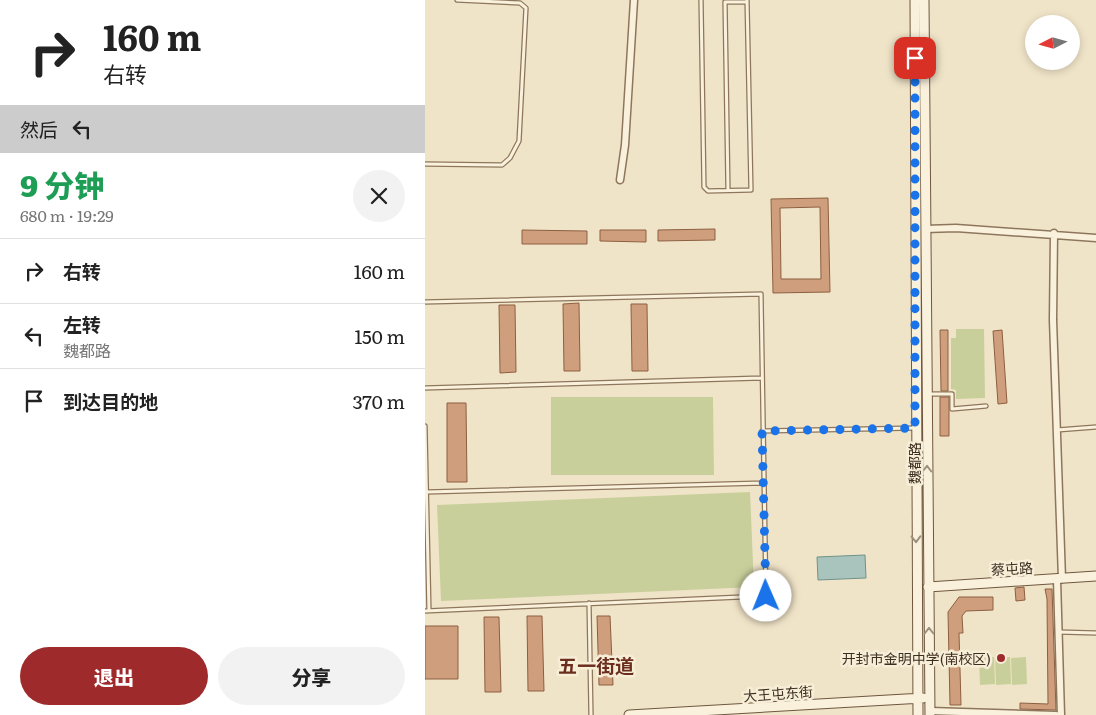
<!DOCTYPE html>
<html lang="zh">
<meta charset="utf-8">
<style>
body{margin:0;font-family:Literata,"Noto Sans SC",serif;background:#f2f2f2;color:#222;height:100vh;display:flex;flex-direction:column;font-size:19px;white-space:nowrap}
*{box-sizing:border-box;margin:0}
p{font-size:16px;color:#767676}
.icon{flex:none;width:28px;height:28px;fill:none;stroke:currentColor;stroke-width:2;stroke-linecap:round;stroke-linejoin:round}
.map{position:relative;flex:1;overflow:hidden}
.details{display:flex;flex-direction:column;background:#fff;width:425px}
.details>*{flex:none}
.hud{background:#fff;color:#222;overflow:hidden}
.needle{width:32px;rotate:264deg}
.tools{position:absolute;left:600px;top:15px;display:grid;gap:10px}
.tools a{display:grid;place-items:center;width:55px;height:55px;border-radius:50%;background:#fff;box-shadow:0 2px 8px #0003;font-size:25px}
.pin{position:absolute;display:grid;place-items:center;width:42px;height:42px;color:#fff;margin:-21px;border-radius:10px;box-shadow:0 2px 8px #0006}
.me{position:absolute;width:55px;margin:-28px;rotate:359deg;stroke-linejoin:round;filter:drop-shadow(0 0 4px #0008)}
.turn{display:flex;align-items:center;gap:18px;height:105px;padding:0 20px;font-size:22px}
.turn .icon{width:65px;height:65px;stroke-width:2.5}
.turn b{display:block;font-size:35px;line-height:42px}
.then{display:flex;align-items:center;height:48px;padding:0 20px;background:#0003;gap:10px;font-size:19px}
.round{display:grid;place-items:center;flex:none;width:52px;height:52px;border-radius:26px;background:#f2f2f2}
.summary{display:flex;align-items:center;justify-content:space-between;height:85px;padding:0 20px}
h1{font-size:30px;font-weight:800;line-height:38px;color:#1e9e55}
.action{display:flex;gap:10px;margin-top:auto;padding:10px 20px}
.action a{flex:1;height:58px;border-radius:30px;background:#9e2a2b;color:#fff;font-size:20px;font-weight:800;line-height:58px;text-align:center}
.action a+a{background:#f2f2f2;color:#222}
ul{padding:0;list-style:none}
li{display:flex;align-items:center;gap:15px;height:65px;padding:0 20px;border-top:1px solid #e0e0e0}
li div{flex:1}
li b{display:block;font-size:19px}
li em{font-style:normal}
main{display:flex;flex:1;min-height:0}
.map>svg:first-child{display:block}
.green{fill:#c9cf9b}
.water{fill:#a9c4bc;stroke:#6f938a}
.building{fill:#cf9f7d;stroke:#8d5f41;fill-rule:evenodd}
.lines{fill:none;stroke-linecap:round;stroke-linejoin:round}
.lane-casing{stroke:#8d765c;stroke-width:5.5}
.street-casing{stroke:#8d765c;stroke-width:9}
.secondary-casing{stroke:#6f573f;stroke-width:11}
.lane{stroke:#faf1dc;stroke-width:3}
.street{stroke:#faf1dc;stroke-width:6}
.secondary{stroke:#faf1dc;stroke-width:9}
.oneway{stroke:#9c907e}
.route{stroke:#1a73e8;stroke-width:9;stroke-dasharray:0 16.2}
.poi-dot{fill:#9e2a2b;stroke:#f7eed8;stroke-width:2}
.labels{text-anchor:middle;dominant-baseline:central;stroke-width:5;stroke-linejoin:round;paint-order:stroke}
.street-label{font-size:14px;fill:#3d2e20;stroke:#f7eed8}
.poi-label{font-size:14px;fill:#3d2e20;stroke:#f7eed8;text-anchor:end}
.district-label{font-size:19px;font-weight:bold;fill:#6b2e1e;stroke:#f7eed8}
</style>
<main>
<section class="details">
<div class="hud">
<div class="turn"><svg class="icon" aria-label="right" viewBox="0 0 24 24"><path d="M7 20v-9h11M14 6l5 5-5 5"/></svg><div><b>160 m</b>右转</div></div>
<div class="then">然后<svg class="icon" aria-label="left" viewBox="0 0 24 24"><path d="M17 20v-9H6M10 6l-5 5 5 5"/></svg></div>
</div>
<div class="summary"><div><h1>9 分钟</h1><p>680 m · 19:29</p></div><a class="round"><svg class="icon" aria-label="close" viewBox="0 0 24 24"><path d="M6 6l12 12M18 6L6 18"/></svg></a></div>
<ul>
<li><svg class="icon" aria-label="right" viewBox="0 0 24 24"><path d="M7 20v-9h11M14 6l5 5-5 5"/></svg><div><b>右转</b></div><em>160 m</em></li>
<li><svg class="icon" aria-label="left" viewBox="0 0 24 24"><path d="M17 20v-9H6M10 6l-5 5 5 5"/></svg><div><b>左转</b><p>魏都路</p></div><em>150 m</em></li>
<li><svg class="icon" aria-label="arrive" viewBox="0 0 24 24"><path d="M6 21V4h12l-3 4 3 4H6"/></svg><div><b>到达目的地</b></div><em>370 m</em></li>
</ul>
<div class="action"><a>退出</a><a>分享</a></div>
</section>
<div class="map">
<svg width="671" height="715" viewBox="0 0 671 715">
<rect width="100%" height="100%" fill="#f0e4c8"/>
<path class="green" d="M 531,329 L 559,329 L 560,398 L 531,399 L 531,390 L 526,389 L 526,338 L 531,338 Z
M 126,397 L 288,397 L 289,475 L 126,475 Z
M 325,492 L 329,587 L 16,601 L 12,505 Z
M 569,657 L 570,684 L 555,685 L 554,658 Z
M 585,657 L 586,684 L 571,685 L 570,658 Z
M 601,657 L 602,684 L 587,685 L 586,658 Z"/>
<path class="water" d="M 440,555 L 441,578 L 393,580 L 392,557 Z"/>
<path class="building" d="M 403,198 L 405,292 L 348,293 L 346,199 ZM 395,207 L 396,279 L 356,279 L 355,208 Z
M 290,229 L 290,240 L 233,241 L 233,230 Z
M 97,230 L 162,231 L 162,244 L 97,244 Z
M 175,230 L 221,230 L 221,242 L 175,241 Z
M 154,303 L 155,371 L 139,371 L 138,304 Z
M 206,304 L 222,304 L 223,371 L 207,371 Z
M 74,305 L 90,305 L 91,372 L 75,373 Z
M 515,330 L 523,330 L 523,391 L 516,391 Z
M 577,330 L 582,403 L 573,404 L 568,331 Z
M 515,397 L 524,397 L 524,436 L 515,436 Z
M 22,403 L 41,403 L 42,482 L 22,482 Z
M 599,587 L 600,600 L 591,601 L 590,588 Z
M 620,589 L 627,589 L 631,710 L 595,709 L 595,703 L 623,704 L 622,599 Z
M 534,597 L 568,597 L 568,610 L 541,611 L 537,616 L 538,633 L 534,633 L 536,705 L 525,705 L 523,612 Z
M 102,616 L 117,616 L 119,691 L 103,691 Z
M 172,616 L 185,616 L 188,685 L 174,685 Z
M 59,617 L 74,617 L 76,692 L 60,692 Z
M 0,626 L 33,626 L 33,679 L 0,679 Z"/>
<g class="lines">
<g class="lane-casing">
<path id="lane" d="M 276,0 L 279,187 L 283,191 L 326,190 L 322,0
M 0,164 L 77,165 L 85,158 L 94,141 L 101,8 L 95,3 L 32,0
M 303,190 L 300,2 L 322,2
M 0,302 L 336,294 L 341,596 L 0,611
M 0,388 L 336,378
M 502,394 L 527,394 L 527,409 L 561,406
M 0,426 L 4,611
M 632,430 L 671,427
M 337,431 L 490,428
M 2,492 L 338,483
M 164,603 L 166,715
M 634,632 L 671,633"/>
</g>
<g class="street-casing">
<path id="street" d="M 195,180 L 200,145 L 209,0
M 500,229 L 531,228 L 671,238
M 629,233 L 628,320 L 637,579
M 632,580 L 636,715
M 505,711 L 631,715"/>
</g>
<g class="secondary-casing">
<path id="secondary" d="M 490,0 L 493,715
M 499,0 L 505,715
M 503,587 L 671,576
M 204,715 L 498,698"/>
</g>
<use href="#lane" class="lane"/>
<use href="#street" class="street"/>
<use href="#secondary" class="secondary"/>
</g>
<defs><path id="oneway-chevron" d="M-2-3.5L2.5 0L-2 3.5" fill="none" stroke-width="1.6" stroke-linecap="round" stroke-linejoin="round" transform="scale(1.25)"/></defs>
<g class="oneway">
<use href="#oneway-chevron" transform="translate(502 469) rotate(-90)"/>
<use href="#oneway-chevron" transform="translate(491 539) rotate(89)"/>
<use href="#oneway-chevron" transform="translate(504 631) rotate(-90)"/>
</g>
<g class="lines">
<path class="route" d="M 341,596 L 337,431 L 490,428 L 490,58"/>
</g>
<circle class="poi-dot" cx="576" cy="658" r="5"/>
<g class="labels">
<g class="street-label">
<text transform="translate(489 463) rotate(-90)">魏都路</text>
<text transform="translate(587 568) rotate(-3)">蔡屯路</text>
<text transform="translate(353 693) rotate(-4)">大王屯东街</text>
</g>
<g class="poi-label">
<text x="566" y="658">开封市金明中学(南校区)</text>
</g>
<g class="district-label">
<text x="171" y="665">五一街道</text>
</g>
</g>
</svg>
<div class="tools">
<a><svg class="needle" viewBox="-14 -14 28 28"><path d="M0-13l5 13h-10z" fill="#e53935"/><path d="M0 13l5-13h-10z" fill="#767676"/></svg></a>
</div>
<div class="pin" style="left:490px;top:58px;background:#d93025"><svg class="icon" aria-label="arrive" viewBox="0 0 24 24"><path d="M6 21V4h12l-3 4 3 4H6"/></svg></div>
<svg class="me" style="left:341px;top:596px" viewBox="-20 -20 40 40"><circle r="19" fill="#fff"/><path d="M0-13L10 11 0 6-10 11z" fill="#1a73e8"/></svg>
</div>
</main>
